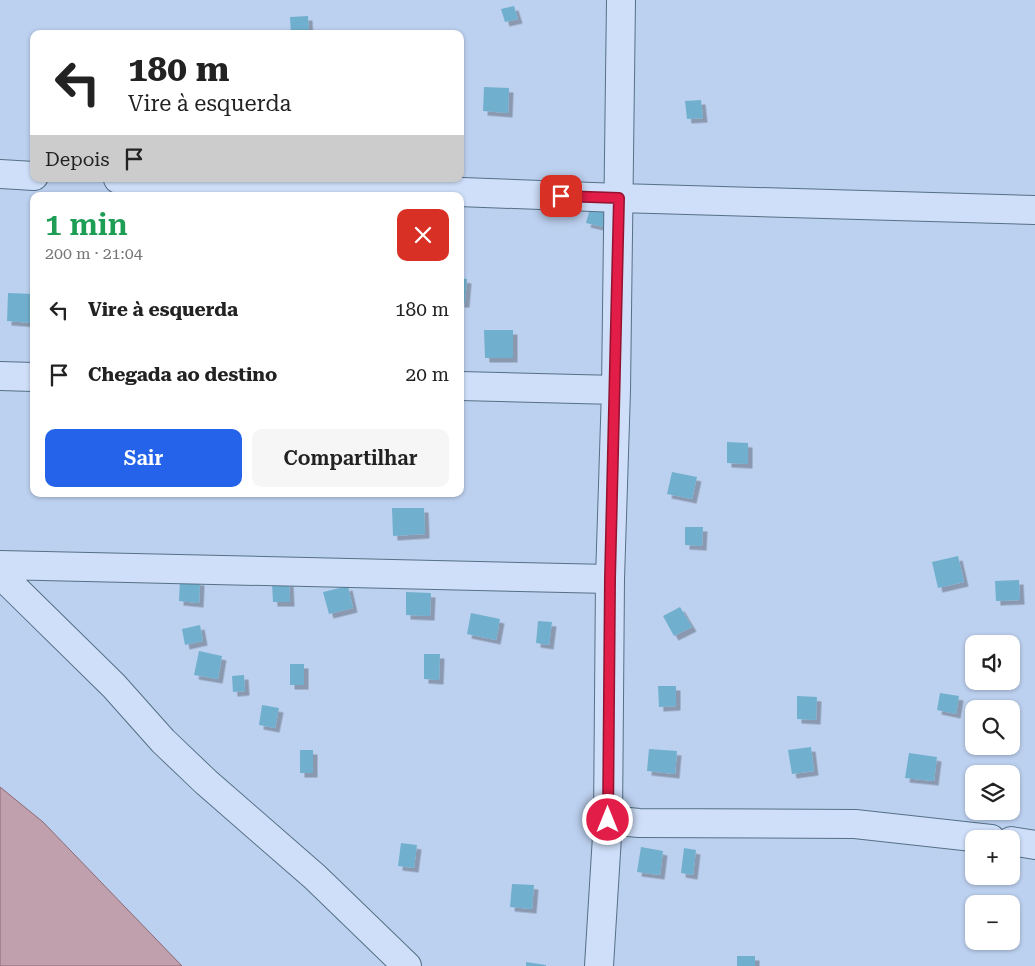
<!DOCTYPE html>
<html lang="pt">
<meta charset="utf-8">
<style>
body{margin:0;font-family:"Roboto Serif",serif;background:#f6f6f6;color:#222;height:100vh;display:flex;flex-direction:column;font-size:19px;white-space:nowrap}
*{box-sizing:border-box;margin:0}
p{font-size:16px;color:#767676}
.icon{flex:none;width:28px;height:28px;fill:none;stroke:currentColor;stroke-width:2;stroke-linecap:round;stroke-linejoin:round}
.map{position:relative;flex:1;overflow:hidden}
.side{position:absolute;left:30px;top:192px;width:434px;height:305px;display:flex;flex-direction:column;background:#fff;border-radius:10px;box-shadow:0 1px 4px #0004}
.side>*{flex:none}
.banner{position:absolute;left:30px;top:30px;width:434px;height:152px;border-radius:10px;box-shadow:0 1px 4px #0004;background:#fff;color:#222;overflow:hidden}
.tools{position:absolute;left:965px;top:635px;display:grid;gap:10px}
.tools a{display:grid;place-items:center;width:55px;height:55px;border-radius:10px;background:#fff;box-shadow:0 1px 4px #0004;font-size:25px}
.pin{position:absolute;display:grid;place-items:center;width:42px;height:42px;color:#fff;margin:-21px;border-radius:10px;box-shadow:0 2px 8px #0006}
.me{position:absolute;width:55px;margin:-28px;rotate:0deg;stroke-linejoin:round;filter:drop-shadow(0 0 4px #0008)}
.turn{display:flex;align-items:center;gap:18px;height:105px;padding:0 15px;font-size:22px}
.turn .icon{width:65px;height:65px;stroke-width:2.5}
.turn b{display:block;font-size:35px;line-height:42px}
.then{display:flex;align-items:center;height:48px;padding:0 15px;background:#0003;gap:10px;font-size:19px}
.round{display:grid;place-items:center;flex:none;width:52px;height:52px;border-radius:10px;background:#f6f6f6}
.overview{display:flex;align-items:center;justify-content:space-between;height:85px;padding:0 15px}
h1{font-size:30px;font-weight:600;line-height:38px;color:#1e9e55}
.action{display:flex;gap:10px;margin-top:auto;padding:10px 15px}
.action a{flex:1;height:58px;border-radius:10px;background:#2563eb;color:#fff;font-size:20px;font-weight:600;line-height:58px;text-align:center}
.action a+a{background:#f6f6f6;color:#222}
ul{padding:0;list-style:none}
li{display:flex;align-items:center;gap:15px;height:65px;padding:0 15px}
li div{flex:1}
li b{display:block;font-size:19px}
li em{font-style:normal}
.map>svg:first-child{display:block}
.water{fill:#bfa0ac;stroke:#8d6874}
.building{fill:#70b0ce;filter:url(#shadow)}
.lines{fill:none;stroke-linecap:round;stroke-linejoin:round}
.minor-casing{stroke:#557186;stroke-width:30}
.minor{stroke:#cfdff9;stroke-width:28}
.route-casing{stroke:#92132f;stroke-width:12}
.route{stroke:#e11d48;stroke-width:9}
</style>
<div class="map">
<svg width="1035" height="966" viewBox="0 0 1035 966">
<defs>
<filter id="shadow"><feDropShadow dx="4.5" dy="4.5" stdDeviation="0" flood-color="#0004"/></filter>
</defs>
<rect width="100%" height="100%" fill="#bcd0ef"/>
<path class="water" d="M 0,787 L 43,822 L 182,966 L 0,966 Z"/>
<path class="building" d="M 514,6 L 518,19 L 505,22 L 501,9 Z
M 308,16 L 309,34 L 291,34 L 290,17 Z
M 484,87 L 509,88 L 508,113 L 483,111 Z
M 701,100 L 703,118 L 687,119 L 685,101 Z
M 591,205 L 607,209 L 603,227 L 586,223 Z
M 460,278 L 467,279 L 465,303 L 460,303 Z
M 8,293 L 34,294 L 34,323 L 7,321 Z
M 484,330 L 513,330 L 513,358 L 485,358 Z
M 727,442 L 748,443 L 748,464 L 727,463 Z
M 672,472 L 697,477 L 692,499 L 667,494 Z
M 392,508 L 424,508 L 425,534 L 393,536 Z
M 685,527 L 703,527 L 702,546 L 685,545 Z
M 958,556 L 964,582 L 938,588 L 932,562 Z
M 180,580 L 200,581 L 199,603 L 179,601 Z
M 1019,580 L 1020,600 L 996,601 L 995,581 Z
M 289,582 L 290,602 L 273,602 L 272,583 Z
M 348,586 L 353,608 L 329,614 L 323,592 Z
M 406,592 L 431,593 L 430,616 L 406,615 Z
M 680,607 L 692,627 L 674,636 L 663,616 Z
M 471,613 L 500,619 L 496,640 L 467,634 Z
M 538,621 L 552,622 L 549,645 L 536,643 Z
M 200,625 L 203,641 L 185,645 L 182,629 Z
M 199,651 L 222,656 L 218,679 L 194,675 Z
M 424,654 L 440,654 L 439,680 L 424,679 Z
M 290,664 L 304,664 L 304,685 L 290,685 Z
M 244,675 L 245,691 L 233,692 L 232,676 Z
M 658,686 L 676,686 L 676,706 L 659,707 Z
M 940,693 L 959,696 L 956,714 L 937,710 Z
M 797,696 L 817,697 L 816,720 L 797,719 Z
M 262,705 L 279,708 L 275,728 L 259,725 Z
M 989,705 L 1005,708 L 1004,709 L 988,709 Z
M 811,747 L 814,771 L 792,774 L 788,750 Z
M 649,749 L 677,751 L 675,774 L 647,771 Z
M 300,750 L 313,750 L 313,773 L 300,773 Z
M 909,753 L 937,757 L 934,781 L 905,778 Z
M 401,843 L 417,845 L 414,868 L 398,866 Z
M 641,847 L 663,851 L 660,875 L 637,872 Z
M 684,848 L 696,850 L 693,875 L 681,873 Z
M 512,884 L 534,885 L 532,909 L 510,907 Z
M 737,956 L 755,956 L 755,966 L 737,966 Z
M 526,962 L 546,965 L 546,966 L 526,966 Z"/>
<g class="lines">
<g class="minor-casing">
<path id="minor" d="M 0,174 L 34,176
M 118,179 L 619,198 L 1035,210
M 0,376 L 34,377
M 460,386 L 616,390
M 0,565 L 610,579
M 0,574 L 114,686 L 163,741 L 206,782 L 315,877 L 407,966
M 608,820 L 639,823 L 855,824 L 991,839
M 1011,841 L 1035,845
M 599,966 L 608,820 L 610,579 L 616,390 L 621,0"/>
</g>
<use href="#minor" class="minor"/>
</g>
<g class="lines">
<g class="route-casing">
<path id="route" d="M 561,196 L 619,198 L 610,579 L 608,820"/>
</g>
<use href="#route" class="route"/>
</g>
</svg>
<div class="tools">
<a><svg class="icon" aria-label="sound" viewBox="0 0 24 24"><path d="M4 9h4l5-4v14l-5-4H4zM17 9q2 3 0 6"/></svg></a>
<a><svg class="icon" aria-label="search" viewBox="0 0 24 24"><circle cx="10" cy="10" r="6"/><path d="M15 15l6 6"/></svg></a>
<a><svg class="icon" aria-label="layers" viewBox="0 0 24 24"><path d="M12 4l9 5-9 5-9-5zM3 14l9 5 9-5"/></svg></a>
<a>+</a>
<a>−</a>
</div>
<div class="pin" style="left:561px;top:196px;background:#d93025"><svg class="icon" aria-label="arrive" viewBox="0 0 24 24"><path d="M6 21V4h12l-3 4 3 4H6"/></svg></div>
<svg class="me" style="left:608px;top:820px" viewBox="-20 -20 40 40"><circle r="17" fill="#e11d48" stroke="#fff" stroke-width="3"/><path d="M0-11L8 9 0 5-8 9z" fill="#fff"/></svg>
<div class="banner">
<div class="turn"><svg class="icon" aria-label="left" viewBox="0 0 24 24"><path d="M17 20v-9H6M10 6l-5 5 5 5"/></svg><div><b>180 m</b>Vire à esquerda</div></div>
<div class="then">Depois<svg class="icon" aria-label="arrive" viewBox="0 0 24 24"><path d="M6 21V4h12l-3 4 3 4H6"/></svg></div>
</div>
<section class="side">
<div class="overview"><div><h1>1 min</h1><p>200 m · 21:04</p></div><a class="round" style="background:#d93025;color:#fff"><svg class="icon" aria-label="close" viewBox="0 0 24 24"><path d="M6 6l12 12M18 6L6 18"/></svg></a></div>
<ul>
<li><svg class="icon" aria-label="left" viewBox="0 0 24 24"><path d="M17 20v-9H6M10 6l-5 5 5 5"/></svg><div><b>Vire à esquerda</b></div><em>180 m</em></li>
<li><svg class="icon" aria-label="arrive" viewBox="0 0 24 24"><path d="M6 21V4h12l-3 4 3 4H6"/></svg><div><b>Chegada ao destino</b></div><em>20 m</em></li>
</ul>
<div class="action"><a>Sair</a><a>Compartilhar</a></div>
</section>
</div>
